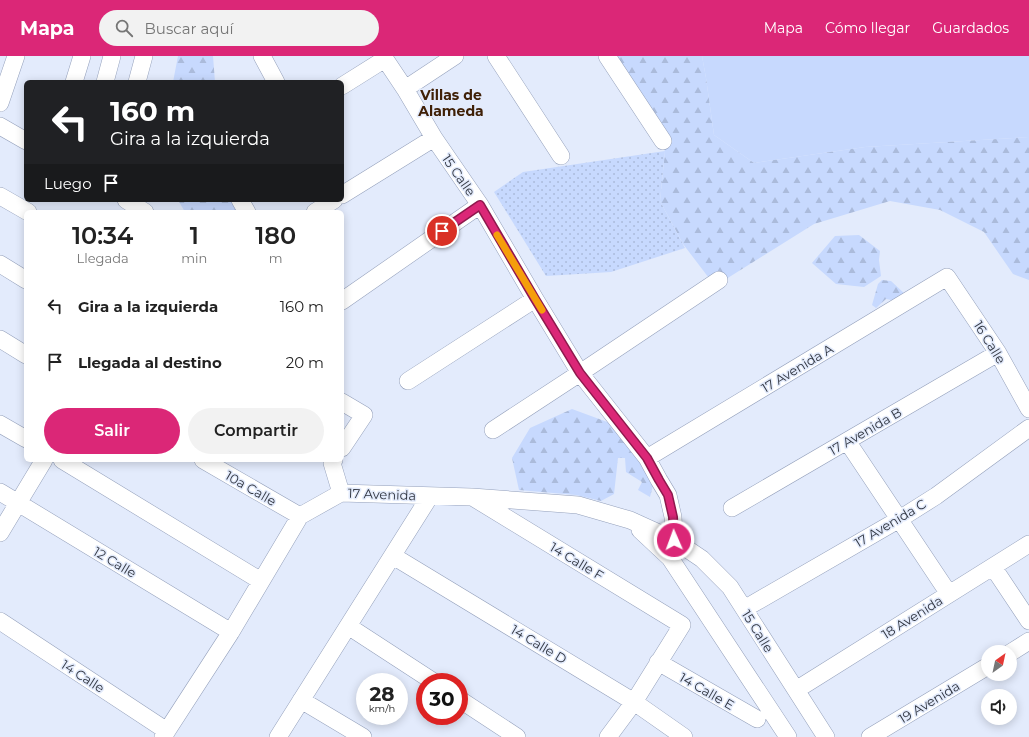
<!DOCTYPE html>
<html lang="es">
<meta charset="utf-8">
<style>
body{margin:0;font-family:Montserrat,sans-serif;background:#f2f2f2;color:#222;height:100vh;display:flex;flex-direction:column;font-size:15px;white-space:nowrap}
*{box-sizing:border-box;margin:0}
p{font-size:13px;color:#767676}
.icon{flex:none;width:22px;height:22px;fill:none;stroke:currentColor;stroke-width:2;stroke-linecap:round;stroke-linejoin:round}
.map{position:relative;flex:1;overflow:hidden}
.panel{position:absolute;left:24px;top:154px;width:320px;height:252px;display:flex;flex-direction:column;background:#fff;border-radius:6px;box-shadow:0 2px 10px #0003}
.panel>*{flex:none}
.hud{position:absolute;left:24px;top:24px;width:320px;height:122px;border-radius:6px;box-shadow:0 2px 10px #0003;background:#202124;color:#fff;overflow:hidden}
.needle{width:26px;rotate:33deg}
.fabs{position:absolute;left:981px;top:589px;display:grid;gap:8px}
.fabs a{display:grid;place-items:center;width:36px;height:36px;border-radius:50%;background:#fff;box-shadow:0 2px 10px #0003;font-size:20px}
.speed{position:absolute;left:356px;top:617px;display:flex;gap:8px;font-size:20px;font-weight:700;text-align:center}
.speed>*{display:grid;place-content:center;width:52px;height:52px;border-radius:50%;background:#fff;box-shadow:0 2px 10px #0003;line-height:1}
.speed small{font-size:10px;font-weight:400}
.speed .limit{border:6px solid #d22;background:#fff;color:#111}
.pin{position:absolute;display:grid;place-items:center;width:34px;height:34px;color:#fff;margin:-17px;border:2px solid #fff;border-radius:50%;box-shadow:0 1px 4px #0007}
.me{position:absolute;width:44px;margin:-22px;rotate:358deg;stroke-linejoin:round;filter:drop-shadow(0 0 3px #0008)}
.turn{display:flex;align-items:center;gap:14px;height:84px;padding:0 20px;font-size:18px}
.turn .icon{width:52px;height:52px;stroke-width:2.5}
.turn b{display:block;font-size:28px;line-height:34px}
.then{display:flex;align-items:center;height:38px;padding:0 20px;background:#0003;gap:8px;font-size:15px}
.eta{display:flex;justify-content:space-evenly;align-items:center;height:68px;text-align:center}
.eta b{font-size:24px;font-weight:600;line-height:28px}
.action{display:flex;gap:8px;margin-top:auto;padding:8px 20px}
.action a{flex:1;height:46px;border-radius:24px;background:#db2777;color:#fff;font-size:16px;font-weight:600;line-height:46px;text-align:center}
.action a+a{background:#f2f2f2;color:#222}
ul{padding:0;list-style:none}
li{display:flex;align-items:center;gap:12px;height:56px;padding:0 20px}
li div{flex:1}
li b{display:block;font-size:15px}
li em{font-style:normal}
header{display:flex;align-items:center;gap:24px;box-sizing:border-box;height:56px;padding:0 20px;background:#db2777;color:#fff}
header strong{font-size:19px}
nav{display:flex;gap:22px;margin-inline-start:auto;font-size:14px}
.search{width:280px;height:36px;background:#f2f2f2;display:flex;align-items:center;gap:10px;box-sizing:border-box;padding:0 14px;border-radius:22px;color:#767676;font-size:15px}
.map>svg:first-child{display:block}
.grass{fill:#c7d9fe}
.forest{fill:url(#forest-firs)}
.park{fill:url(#park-dots)}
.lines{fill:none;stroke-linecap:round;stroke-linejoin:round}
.minor-casing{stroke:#94a0bb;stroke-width:18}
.minor{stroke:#fff;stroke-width:17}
.route-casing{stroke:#8e194d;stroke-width:10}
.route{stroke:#db2777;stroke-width:7}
.slow{stroke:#f59e0b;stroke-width:7}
.labels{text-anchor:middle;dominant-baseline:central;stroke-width:3;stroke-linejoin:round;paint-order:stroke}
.street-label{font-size:13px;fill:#313641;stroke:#e3ebfc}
.neighbourhood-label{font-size:14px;font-weight:bold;fill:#3f2007;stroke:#e3ebfc}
</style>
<header>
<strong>Mapa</strong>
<div class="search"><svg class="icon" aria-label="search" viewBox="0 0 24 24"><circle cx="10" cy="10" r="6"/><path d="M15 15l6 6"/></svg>Buscar aquí</div>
<nav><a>Mapa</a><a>Cómo llegar</a><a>Guardados</a></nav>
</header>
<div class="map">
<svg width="1029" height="681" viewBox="0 0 1029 681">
<defs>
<pattern id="forest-firs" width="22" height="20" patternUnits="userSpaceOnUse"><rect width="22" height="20" fill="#c7d9fe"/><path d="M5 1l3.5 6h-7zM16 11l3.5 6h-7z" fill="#abbbdb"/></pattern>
<pattern id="park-dots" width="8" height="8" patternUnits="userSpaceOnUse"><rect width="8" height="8" fill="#c7d9fe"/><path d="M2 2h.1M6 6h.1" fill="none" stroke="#abbbdb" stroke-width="1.8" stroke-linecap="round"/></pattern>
</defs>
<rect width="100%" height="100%" fill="#e3ebfc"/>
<path class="grass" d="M 702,0 L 1029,0 L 1029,81 L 865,91 L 754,107 L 714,79 L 706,22 Z"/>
<path class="forest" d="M 178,0 L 213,0 L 215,26 L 173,26 Z
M 600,0 L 702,0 L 706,22 L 714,79 L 754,107 L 865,91 L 1029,81 L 1029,224 L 1013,218 L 984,176 L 940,154 L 890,145 L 814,168 L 715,230 L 683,188 L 660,145 L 665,95 Z
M 178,144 L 245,144 L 251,156 L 185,156 Z
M 859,179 L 880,195 L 879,204 L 881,220 L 864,231 L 836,228 L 812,207 L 835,180 Z
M 882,224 L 891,225 L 906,239 L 897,245 L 886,243 L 876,252 L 872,249 L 878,228 Z
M 572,353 L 610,367 L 655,422 L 650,441 L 638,434 L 642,426 L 626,416 L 625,402 L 618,402 L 614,438 L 601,445 L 576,439 L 519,434 L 512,402 L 530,372 Z"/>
<path class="park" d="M 665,95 L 660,145 L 685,192 L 611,216 L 546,220 L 494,136 L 523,116 Z"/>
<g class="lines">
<g class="minor-casing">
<path id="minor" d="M 262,0 L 276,26
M 383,0 L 405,33 L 434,82 L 480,149 L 535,243 L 580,317 L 647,402 L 659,424 L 668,439 L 673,461 L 674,484 L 670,502
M 496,0 L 561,100
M 607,0 L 663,85
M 74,26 L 82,0
M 105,26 L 112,0
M 137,26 L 144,0
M 342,30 L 385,3
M 405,33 L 455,0
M 0,47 L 16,0
M 0,70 L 26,85
M 342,139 L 434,82
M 0,140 L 28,156
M 126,144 L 145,156
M 240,144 L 247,156
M 315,156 L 334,144
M 0,208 L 26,224
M 342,245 L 480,149
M 0,283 L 26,299
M 408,325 L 535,243
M 342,346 L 364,359 L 342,392
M 0,368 L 26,383
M 493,374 L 580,317 L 719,224
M 847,385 L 949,538
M 647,402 L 947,221 L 998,297 L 1029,353
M 62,404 L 261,525
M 203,404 L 300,460
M 334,404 L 332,407 L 341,437
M 0,436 L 231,576
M 474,442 L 682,569 L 634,646 L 608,681
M 732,452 L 998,297
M 640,474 L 670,502 L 788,681
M 0,477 L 44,404
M 393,500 L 634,646 L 684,681
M 993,511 L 1029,565
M 744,553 L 898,464 L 936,440 L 1029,372
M 0,565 L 167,675
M 348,570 L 434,626
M 1010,597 L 1029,585
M 658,606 L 757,663
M 796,634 L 1029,488
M 459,643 L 517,681
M 301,644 L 363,681
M 163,681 L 231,576 L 300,460 L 341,437 L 472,441 L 578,449 L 630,464 L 674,484 L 702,503 L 730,531 L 826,681
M 278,681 L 430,440
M 870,681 L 988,610"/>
</g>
<use href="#minor" class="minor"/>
</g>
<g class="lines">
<g class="route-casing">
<path id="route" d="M 442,175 L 480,149 L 535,243 L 580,317 L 647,402 L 659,424 L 668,439 L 673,461 L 674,484"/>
</g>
<use href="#route" class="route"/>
<path class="slow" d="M 497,179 L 542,254"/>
</g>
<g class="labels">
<g class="street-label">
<text transform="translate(459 119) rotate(55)">15 Calle</text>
<text transform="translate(990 286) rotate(58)">16 Calle</text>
<text transform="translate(797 312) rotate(-31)">17 Avenida A</text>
<text transform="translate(865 375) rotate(-30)">17 Avenida B</text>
<text transform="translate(251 432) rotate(30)">10a Calle</text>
<text transform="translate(382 438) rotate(2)">17 Avenida</text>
<text transform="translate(890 467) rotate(-31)">17 Avenida C</text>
<text transform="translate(577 505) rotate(31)">14 Calle F</text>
<text transform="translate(115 506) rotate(31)">12 Calle</text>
<text transform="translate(912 561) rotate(-32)">18 Avenida</text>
<text transform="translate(758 575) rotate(58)">15 Calle</text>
<text transform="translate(539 588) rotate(31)">14 Calle D</text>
<text transform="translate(83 620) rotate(33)">14 Calle</text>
<text transform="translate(707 635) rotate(30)">14 Calle E</text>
<text transform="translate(929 646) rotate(-31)">19 Avenida</text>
</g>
<g class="neighbourhood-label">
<text x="451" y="39">Villas de<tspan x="451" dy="16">Alameda</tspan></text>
</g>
</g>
</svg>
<div class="fabs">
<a><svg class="needle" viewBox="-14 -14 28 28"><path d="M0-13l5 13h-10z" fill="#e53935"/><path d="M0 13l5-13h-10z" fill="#767676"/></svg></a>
<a><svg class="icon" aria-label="sound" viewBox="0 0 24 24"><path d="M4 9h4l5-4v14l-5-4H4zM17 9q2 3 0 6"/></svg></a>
</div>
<div class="speed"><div>28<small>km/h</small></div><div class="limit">30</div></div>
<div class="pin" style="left:442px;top:175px;background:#d93025"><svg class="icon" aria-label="arrive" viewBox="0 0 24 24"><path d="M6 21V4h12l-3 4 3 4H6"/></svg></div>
<svg class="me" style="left:674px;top:484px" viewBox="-20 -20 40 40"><circle r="17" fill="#db2777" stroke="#fff" stroke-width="3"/><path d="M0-11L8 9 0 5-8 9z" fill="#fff"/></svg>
<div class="hud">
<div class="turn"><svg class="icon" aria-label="left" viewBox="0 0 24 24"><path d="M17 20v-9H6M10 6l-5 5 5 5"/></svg><div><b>160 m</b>Gira a la izquierda</div></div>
<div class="then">Luego<svg class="icon" aria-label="arrive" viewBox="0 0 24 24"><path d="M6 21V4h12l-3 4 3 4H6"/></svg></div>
</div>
<section class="panel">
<div class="eta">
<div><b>10:34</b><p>Llegada</p></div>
<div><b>1</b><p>min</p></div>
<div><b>180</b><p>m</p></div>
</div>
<ul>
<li><svg class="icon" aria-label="left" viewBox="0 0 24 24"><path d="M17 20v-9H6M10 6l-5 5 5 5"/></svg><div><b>Gira a la izquierda</b></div><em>160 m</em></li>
<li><svg class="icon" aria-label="arrive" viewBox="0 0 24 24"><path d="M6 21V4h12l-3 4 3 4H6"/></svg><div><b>Llegada al destino</b></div><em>20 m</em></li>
</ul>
<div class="action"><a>Salir</a><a>Compartir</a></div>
</section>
</div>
